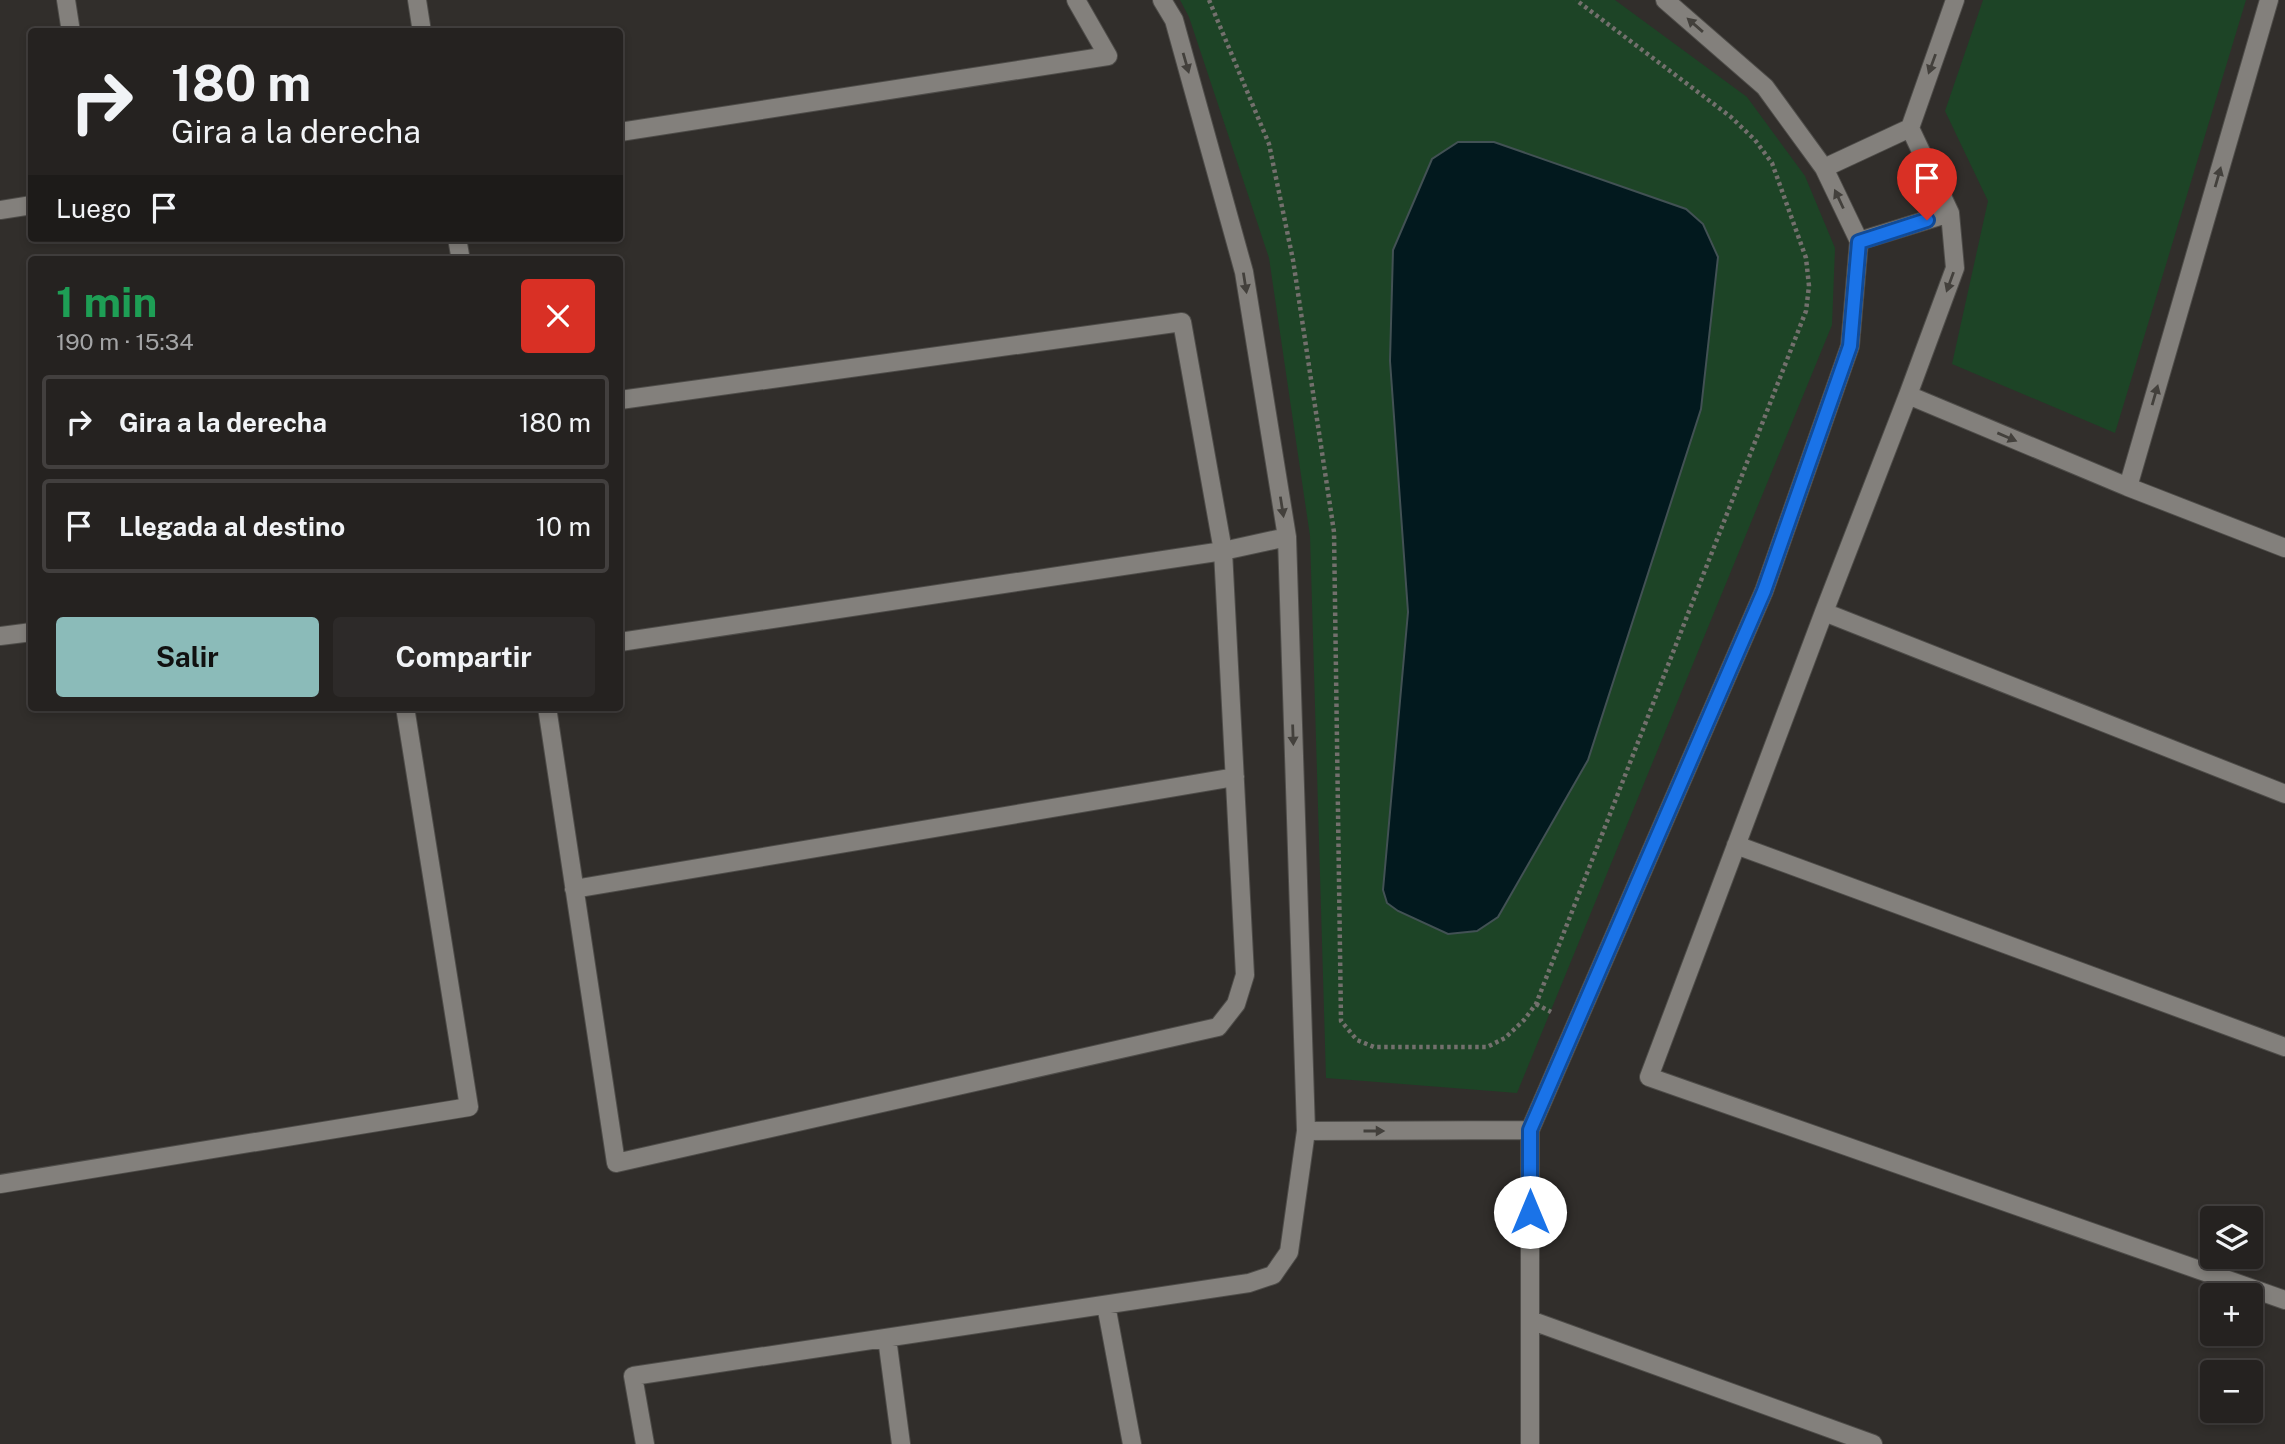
<!DOCTYPE html>
<html lang="es">
<meta charset="utf-8">
<style>
body{margin:0;font-family:"Public Sans",sans-serif;background:#2d2a29;color:#f1f3f6;height:100vh;display:flex;flex-direction:column;font-size:26px;white-space:nowrap}
*{box-sizing:border-box;margin:0}
p{font-size:23px;color:#a3a4a5}
.icon{flex:none;width:38px;height:38px;fill:none;stroke:currentColor;stroke-width:2;stroke-linecap:round;stroke-linejoin:round}
.map{position:relative;flex:1;overflow:hidden}
.details{position:absolute;left:28px;top:256px;width:595px;height:455px;display:flex;flex-direction:column;background:#252220;border-radius:7px;box-shadow:0 4px 10px #0003,0 0 0 2px #423f3e}
.details>*{flex:none}
.banner{position:absolute;left:28px;top:28px;width:595px;height:214px;border-radius:7px;box-shadow:0 4px 10px #0003,0 0 0 2px #423f3e;background:#252220;color:#f1f3f6;overflow:hidden}
.buttons{position:absolute;left:2200px;top:1206px;display:grid;gap:14px}
.buttons a{display:grid;place-items:center;width:63px;height:63px;border-radius:7px;background:#252220;box-shadow:0 4px 10px #0003,0 0 0 2px #423f3e;font-size:35px}
.pin{position:absolute;display:grid;place-items:center;width:60px;height:60px;color:#fff;margin:-72px -30px;border-radius:50% 50% 50% 0;rotate:-45deg;box-shadow:0 0 7px #0007}
.pin .icon{rotate:45deg}
.me{position:absolute;width:77px;margin:-38px;rotate:0deg;stroke-linejoin:round;filter:drop-shadow(0 0 5px #0008)}
.turn{display:flex;align-items:center;gap:24px;height:147px;padding:0 28px;font-size:32px}
.turn .icon{width:91px;height:91px;stroke-width:2.5}
.turn b{display:block;font-size:49px;line-height:60px}
.then{display:flex;align-items:center;height:66px;padding:0 28px;background:#0003;gap:14px;font-size:26px}
.round{display:grid;place-items:center;flex:none;width:74px;height:74px;border-radius:7px;background:#2d2a29}
.headline{display:flex;align-items:center;justify-content:space-between;height:119px;padding:0 28px}
h1{font-size:42px;font-weight:700;line-height:52px;color:#1e9e55}
.button{display:flex;gap:14px;margin-top:auto;padding:14px 28px}
.button a{flex:1;height:80px;border-radius:7px;background:#8bbbb9;color:#111;font-size:28px;font-weight:700;line-height:80px;text-align:center}
.button a+a{background:#2d2a29;color:#f1f3f6}
ul{padding:0;list-style:none}
li{display:flex;align-items:center;gap:21px;height:94px;margin:0 14px 10px;padding:0 14px;border:4px solid #423f3e;border-radius:7px}
li div{flex:1}
li b{display:block;font-size:26px}
li em{font-style:normal}
.map>svg:first-child{display:block}
.green{fill:#1d4426}
.water{fill:#02191e;stroke:#425154;stroke-width:2}
.lines{fill:none;stroke-linecap:round;stroke-linejoin:round}
.minor-casing{stroke:#4e4c49;stroke-width:20}
.path{stroke:#73706d;stroke-width:4.5;stroke-dasharray:3.5 3.5;stroke-linecap:butt}
.minor{stroke:#83807c;stroke-width:18}
.oneway{fill:#43403c}
.route-casing{stroke:#114b97;stroke-width:18}
.route{stroke:#1a73e8;stroke-width:12}
</style>
<div class="map">
<svg width="2285" height="1444" viewBox="0 0 2285 1444">
<rect width="100%" height="100%" fill="#312e2b"/>
<path class="green" d="M 1180,0 L 1615,0 L 1747,97 L 1805,176 L 1835,248 L 1832,325 L 1517,1093 L 1326,1078 L 1310,536 L 1269,258 L 1189,17 Z
M 1983,0 L 2246,0 L 2115,433 L 1952,364 L 1988,201 L 1945,111 Z"/>
<path class="water" d="M 1458,142 L 1494,142 L 1686,209 L 1703,224 L 1718,257 L 1701,409 L 1588,760 L 1498,917 L 1477,931 L 1448,934 L 1398,911 L 1387,903 L 1383,890 L 1408,612 L 1390,361 L 1393,250 L 1432,159 Z"/>
<g class="lines">
<g class="minor-casing">
<path id="minor" d="M 66,0 L 71,32
M 417,0 L 422,32
M 1910,128 L 1950,213
M 620,132 L 1108,56 L 1076,0
M 1824,168 L 1910,128 L 1955,0
M 0,210 L 32,205
M 457,238 L 460,255
M 1859,241 L 1950,213 L 1955,268 L 1908,395 L 2128,487 L 2269,0
M 1908,395 L 1824,612 L 1649,1077 L 2285,1300
M 2128,487 L 2285,548
M 1824,612 L 2285,794
M 0,636 L 32,632
M 620,642 L 1223,551 L 1287,537
M 547,707 L 616,1163 L 1218,1027 L 1236,1004 L 1245,975 L 1223,551 L 1182,322 L 620,400
M 1736,845 L 2285,1047
M 574,889 L 1235,777
M 1306,1131 L 1530,1130
M 0,1184 L 469,1107 L 405,707
M 1106,1305 L 1132,1444
M 1530,1320 L 1873,1444
M 887,1338 L 901,1444
M 645,1444 L 633,1376 L 1249,1283 L 1273,1275 L 1289,1252 L 1306,1131 L 1287,537 L 1244,272 L 1174,20 L 1162,0
M 1530,1444 L 1530,1130 L 1764,591 L 1850,346 L 1859,241 L 1824,168 L 1765,87 L 1665,0"/>
</g>
<path class="path" d="M 1209,0 L 1269,144 L 1293,260 L 1334,532 L 1341,1021 L 1357,1040 L 1374,1047 L 1487,1047 L 1505,1038 L 1524,1020 L 1536,1004 L 1806,311 L 1809,286 L 1806,258 L 1772,163 L 1755,140 L 1731,117 L 1576,0
M 1536,1004 L 1551,1012"/>
<use href="#minor" class="minor"/>
</g>
<defs><path id="oneway-solid" d="M-6-.8H1V-3.2L6.5 0L1 3.2V.8H-6Z" transform="scale(1.75)"/></defs>
<g class="oneway">
<use href="#oneway-solid" transform="translate(1695 25) rotate(-139)"/>
<use href="#oneway-solid" transform="translate(1186 63) rotate(74)"/>
<use href="#oneway-solid" transform="translate(1932 64) rotate(110)"/>
<use href="#oneway-solid" transform="translate(2218 177) rotate(-74)"/>
<use href="#oneway-solid" transform="translate(1839 199) rotate(-115)"/>
<use href="#oneway-solid" transform="translate(1950 282) rotate(110)"/>
<use href="#oneway-solid" transform="translate(1245 283) rotate(81)"/>
<use href="#oneway-solid" transform="translate(2155 395) rotate(-74)"/>
<use href="#oneway-solid" transform="translate(2007 437) rotate(23)"/>
<use href="#oneway-solid" transform="translate(1282 507) rotate(81)"/>
<use href="#oneway-solid" transform="translate(1293 735) rotate(88)"/>
<use href="#oneway-solid" transform="translate(1374 1131)"/>
</g>
<g class="lines">
<g class="route-casing">
<path id="route" d="M 1530,1212 L 1530,1130 L 1764,591 L 1850,346 L 1859,242 L 1927,220"/>
</g>
<use href="#route" class="route"/>
</g>
</svg>
<div class="buttons">
<a><svg class="icon" aria-label="layers" viewBox="0 0 24 24"><path d="M12 4l9 5-9 5-9-5zM3 14l9 5 9-5"/></svg></a>
<a>+</a>
<a>−</a>
</div>
<div class="pin" style="left:1927px;top:220px;background:#d93025"><svg class="icon" aria-label="arrive" viewBox="0 0 24 24"><path d="M6 21V4h12l-3 4 3 4H6"/></svg></div>
<svg class="me" style="left:1530px;top:1212px" viewBox="-20 -20 40 40"><circle r="19" fill="#fff"/><path d="M0-13L10 11 0 6-10 11z" fill="#1a73e8"/></svg>
<div class="banner">
<div class="turn"><svg class="icon" aria-label="right" viewBox="0 0 24 24"><path d="M7 20v-9h11M14 6l5 5-5 5"/></svg><div><b>180 m</b>Gira a la derecha</div></div>
<div class="then">Luego<svg class="icon" aria-label="arrive" viewBox="0 0 24 24"><path d="M6 21V4h12l-3 4 3 4H6"/></svg></div>
</div>
<section class="details">
<div class="headline"><div><h1>1 min</h1><p>190 m · 15:34</p></div><a class="round" style="background:#d93025;color:#fff"><svg class="icon" aria-label="close" viewBox="0 0 24 24"><path d="M6 6l12 12M18 6L6 18"/></svg></a></div>
<ul>
<li><svg class="icon" aria-label="right" viewBox="0 0 24 24"><path d="M7 20v-9h11M14 6l5 5-5 5"/></svg><div><b>Gira a la derecha</b></div><em>180 m</em></li>
<li><svg class="icon" aria-label="arrive" viewBox="0 0 24 24"><path d="M6 21V4h12l-3 4 3 4H6"/></svg><div><b>Llegada al destino</b></div><em>10 m</em></li>
</ul>
<div class="button"><a>Salir</a><a>Compartir</a></div>
</section>
</div>
